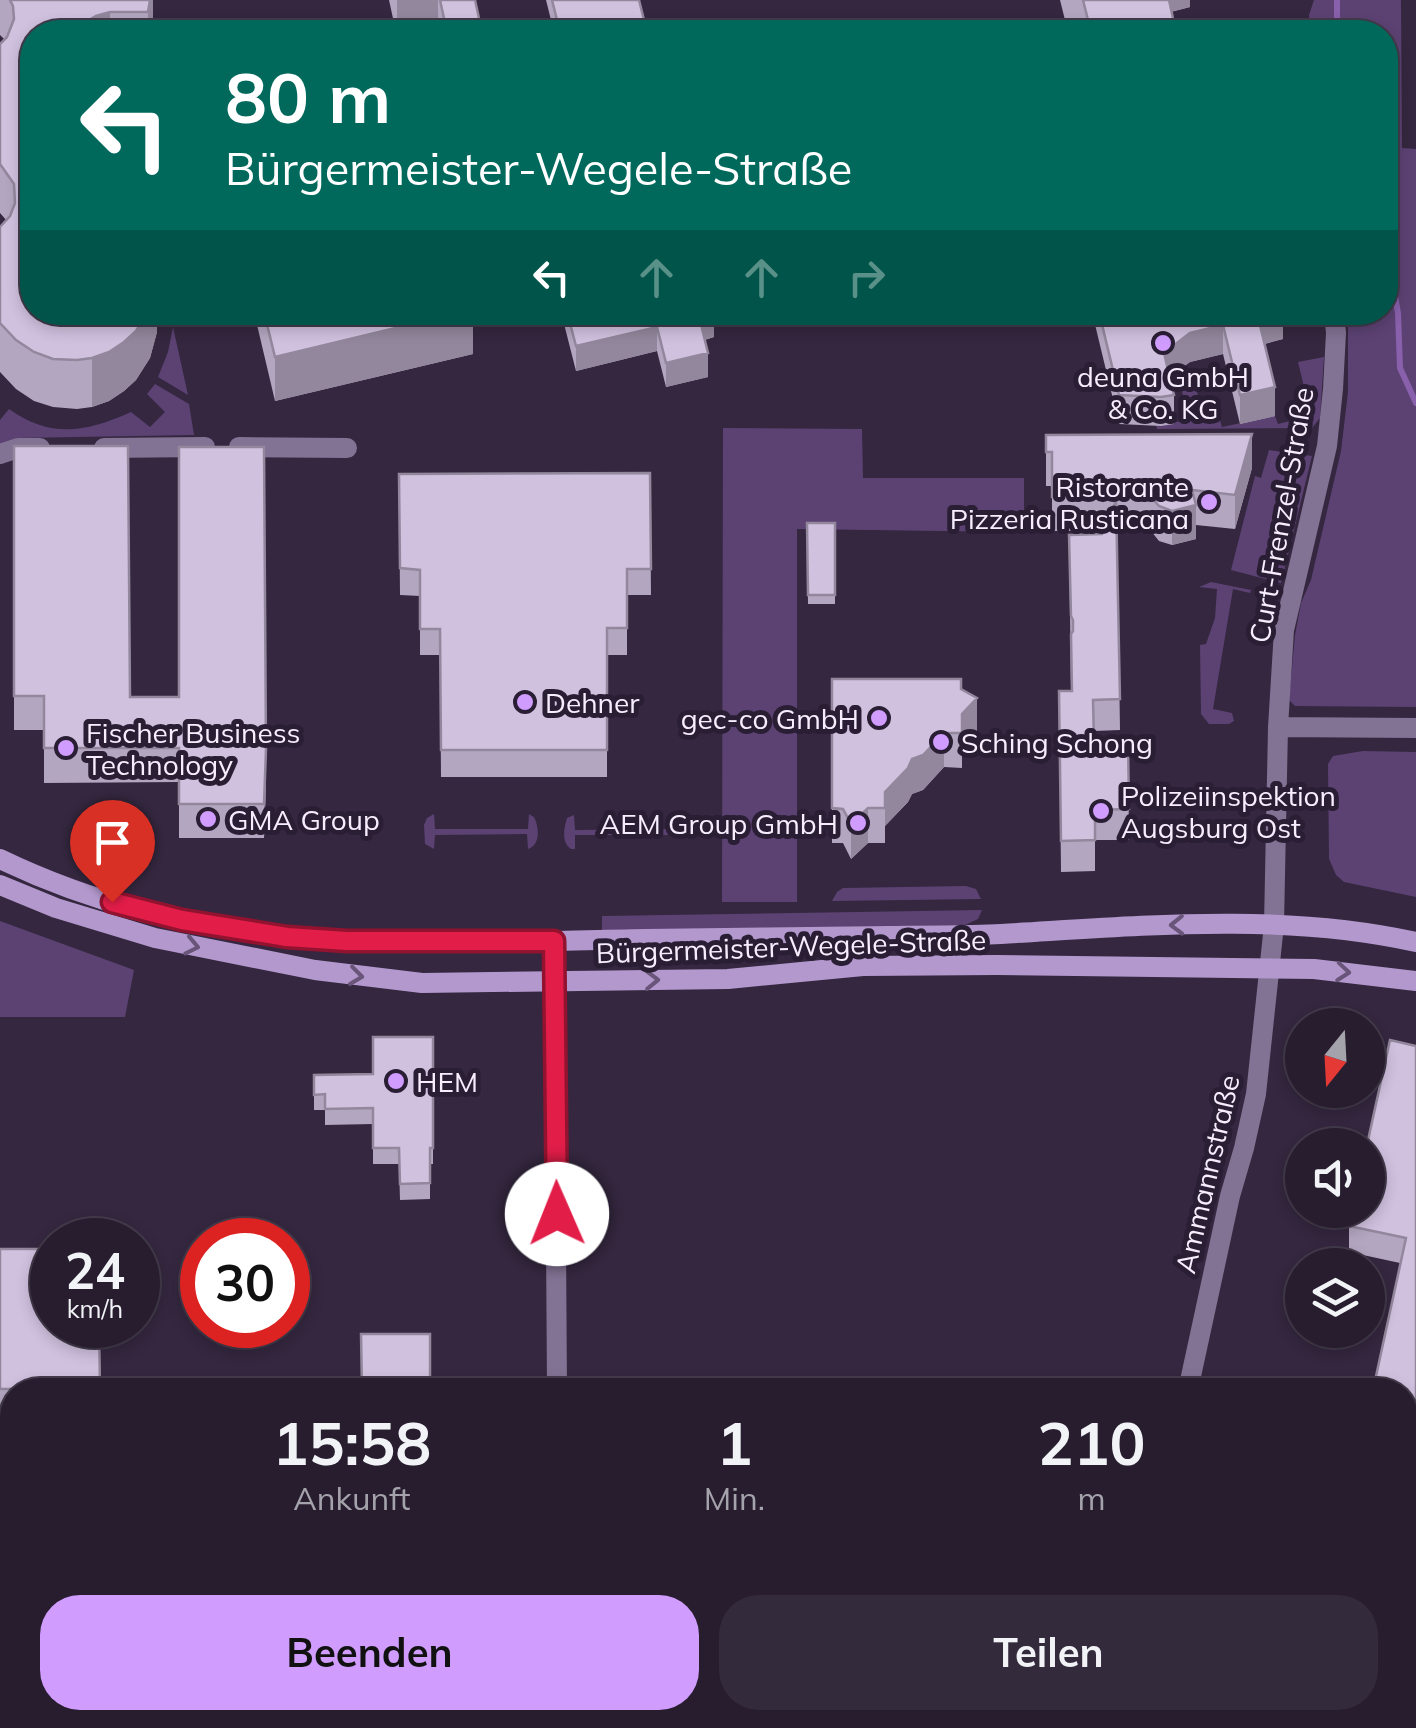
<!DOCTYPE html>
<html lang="de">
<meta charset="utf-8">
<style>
body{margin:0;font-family:Mulish,sans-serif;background:#332a3b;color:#f1f3f6;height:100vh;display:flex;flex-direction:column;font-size:38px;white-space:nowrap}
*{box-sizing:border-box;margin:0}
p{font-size:32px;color:#a4a2aa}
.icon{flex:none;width:55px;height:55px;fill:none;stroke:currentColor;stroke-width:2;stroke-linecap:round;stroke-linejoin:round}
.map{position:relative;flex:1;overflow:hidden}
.panel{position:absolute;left:0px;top:1378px;width:1418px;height:352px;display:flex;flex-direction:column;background:#271d2f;border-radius:40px 40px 0 0;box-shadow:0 5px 15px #0003,0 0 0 2px #433b4b}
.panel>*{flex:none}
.top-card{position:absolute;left:20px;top:20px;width:1378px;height:305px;border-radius:40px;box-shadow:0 5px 15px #0003,0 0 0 2px #433b4b;background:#00695c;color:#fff;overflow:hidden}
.needle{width:65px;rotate:198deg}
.controls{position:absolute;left:1285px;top:1008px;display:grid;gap:20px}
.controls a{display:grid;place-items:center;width:100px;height:100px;border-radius:50%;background:#271d2f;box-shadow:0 5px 15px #0003,0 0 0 2px #433b4b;font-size:50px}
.speed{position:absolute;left:30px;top:1218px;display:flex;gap:20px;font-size:50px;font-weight:700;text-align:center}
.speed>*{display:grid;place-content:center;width:130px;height:130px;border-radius:50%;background:#271d2f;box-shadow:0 5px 15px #0003,0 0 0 2px #433b4b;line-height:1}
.speed small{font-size:25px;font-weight:400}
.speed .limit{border:15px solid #d22;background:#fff;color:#111}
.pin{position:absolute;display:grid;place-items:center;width:85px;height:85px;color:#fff;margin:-102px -42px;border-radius:50% 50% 50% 0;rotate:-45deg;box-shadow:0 0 10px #0007}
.pin .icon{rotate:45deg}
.me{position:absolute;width:110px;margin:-55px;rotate:359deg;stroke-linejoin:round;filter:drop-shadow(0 0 8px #0008)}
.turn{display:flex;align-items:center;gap:35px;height:210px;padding:0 40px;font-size:45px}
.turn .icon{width:130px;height:130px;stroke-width:2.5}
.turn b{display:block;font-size:70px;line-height:85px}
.lanes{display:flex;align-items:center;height:95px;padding:0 40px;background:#0003;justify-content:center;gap:50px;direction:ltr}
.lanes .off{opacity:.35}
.eta{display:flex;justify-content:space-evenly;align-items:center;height:170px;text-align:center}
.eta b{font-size:60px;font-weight:700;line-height:70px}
.cta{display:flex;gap:20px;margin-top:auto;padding:20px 40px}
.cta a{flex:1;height:115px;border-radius:40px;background:#d09dfe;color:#111;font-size:40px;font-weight:700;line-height:115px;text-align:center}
.cta a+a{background:#332a3b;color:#f1f3f6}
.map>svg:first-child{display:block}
.green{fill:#5c4273}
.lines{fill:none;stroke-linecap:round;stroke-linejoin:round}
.stream{stroke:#8860ab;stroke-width:6}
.street{stroke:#827293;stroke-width:20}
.secondary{stroke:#b398cd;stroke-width:20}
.wall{fill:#b3a6c0}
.shaded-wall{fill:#92879c}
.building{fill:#d0c1df;stroke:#92879c;stroke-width:2.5}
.oneway{stroke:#685579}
.route-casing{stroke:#92132f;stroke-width:25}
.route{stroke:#e11d48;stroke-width:18}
.poi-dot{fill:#d09dfe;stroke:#2a1e35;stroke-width:4}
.labels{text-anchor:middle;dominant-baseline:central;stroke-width:10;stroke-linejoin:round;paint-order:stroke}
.poi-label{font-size:28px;fill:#f6eefe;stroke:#2a1e35;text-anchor:start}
.street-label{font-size:28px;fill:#f6eefe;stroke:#2a1e35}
</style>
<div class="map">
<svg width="1416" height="1728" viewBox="0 0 1416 1728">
<rect width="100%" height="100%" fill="#34273f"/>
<path class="green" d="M 1314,0 L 1401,0 L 1402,148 L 1416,149 L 1416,707 L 1295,706 L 1289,700 L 1295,635 L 1301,603 L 1311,580 L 1341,451 L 1348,392 L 1348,313 L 1385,312 L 1385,32 L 1310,32 L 1309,15 Z
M 173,327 L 188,395 L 158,377 L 168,352 Z
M 1324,357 L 1320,418 L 1312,428 L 1157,429 L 1156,425 L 1189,420 L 1181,387 L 1208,379 L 1210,384 L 1196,388 L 1204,420 L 1219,417 L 1222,427 L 1275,416 L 1278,424 L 1311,416 L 1298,362 Z
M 155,384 L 189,404 L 194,435 L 18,438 L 0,450 L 0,420 L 9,409 C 51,439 87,432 131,412 L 150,427 L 165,412 L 147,394 Z
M 723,428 L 862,429 L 863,478 L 1024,478 L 1024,532 L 797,529 L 797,902 L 722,902 Z
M 1269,450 L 1312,456 L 1281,583 L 1231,570 L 1255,476 L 1261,478 Z
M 1211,582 L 1251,590 L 1250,593 L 1233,589 L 1213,709 L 1232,713 L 1234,721 L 1229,724 L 1209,724 L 1201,714 L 1200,645 L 1206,644 L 1215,618 L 1217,589 L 1199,587 Z
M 1363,751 L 1416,752 L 1416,897 L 1344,882 L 1336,875 L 1329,859 L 1328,764 L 1333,756 Z
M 434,814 L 435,829 L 528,829 L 529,814 L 534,817 C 539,827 541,845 528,849 L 527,834 L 435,835 L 434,849 L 425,844 L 424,825 L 427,818 Z
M 574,815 L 575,830 L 669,829 L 670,832 L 668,835 L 575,835 L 575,849 L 571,849 C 561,842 564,828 567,818 Z
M 966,886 L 976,889 L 981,899 L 832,901 L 837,892 L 843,888 Z
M 982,910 L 978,919 L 965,925 L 602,931 L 602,916 Z
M 0,921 L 134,970 L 125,1017 L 0,1017 Z
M 0,1453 L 12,1453 L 12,1595 L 0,1577 Z"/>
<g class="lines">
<path class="stream" d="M 1337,32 L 1337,0
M 1385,240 L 1398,313 L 1400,368 L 1416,403"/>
<path class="street" d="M 239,447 L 347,448
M 104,448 L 205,447
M 0,454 L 18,448 L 40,448
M 1278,727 L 1416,728
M 554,941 L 557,1390
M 1188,1390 L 1230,1196 L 1244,1148 L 1256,1094 L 1274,925 L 1278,727 L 1284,630 L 1327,446 L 1333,389 L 1336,333 L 1334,312
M 0,1652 L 12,1652
M 1116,1728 L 1118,1718"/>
<path class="secondary" d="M 0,859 C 89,902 192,929 291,937 C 408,947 528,941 646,939 C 727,938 807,937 888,936 C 926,935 964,936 1001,934 C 1139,926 1280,912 1416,942
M 0,885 L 56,908 L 155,938 L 315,970 L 422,983 L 728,979 L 863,966 L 997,965 L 1314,969 L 1416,981"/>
</g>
<path class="wall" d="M 0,0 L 153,0 L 153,32 L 32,32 L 32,312 L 157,312 L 157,332 L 150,358 L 136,380 L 124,391 L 109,401 L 92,407 L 77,409 L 53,407 L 34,401 L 16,389 L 0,372 L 0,227 L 7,221 L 0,213 L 0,44 L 4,39 L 0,35 Z
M 389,0 L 475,0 L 482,32 L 440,32 L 438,25 L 405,32 L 396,32 Z
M 546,0 L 639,0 L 647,32 L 554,32 Z
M 1060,0 L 1190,0 L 1190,7 L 1171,12 L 1176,32 L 1084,32 L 1082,21 L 1066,24 Z
M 254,312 L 473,312 L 473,354 L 275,401 Z
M 561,312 L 714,312 L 714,337 L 705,340 L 708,377 L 666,387 L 657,351 L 576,371 Z
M 1092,312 L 1283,312 L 1283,339 L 1265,344 L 1275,416 L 1240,424 L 1223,354 L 1190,362 L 1169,377 L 1174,395 L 1174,424 L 1161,426 L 1119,424 Z
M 1046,435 L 1252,468 L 1235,529 L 1196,525 L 1196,539 L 1172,545 L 1159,541 L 1151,531 L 1117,531 L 1120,730 L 1094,731 L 1094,741 L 1128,740 L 1129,840 L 1095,840 L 1095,871 L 1061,872 L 1059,691 L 1071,691 L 1069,535 L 1102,534 L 1103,531 L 1052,531 L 1052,486 L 1046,486 Z
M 14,446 L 130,697 L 266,783 L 264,838 L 179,838 L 179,782 L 44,783 L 44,730 L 14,730 Z
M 650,473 L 651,595 L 627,595 L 627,655 L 607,655 L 607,777 L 441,777 L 440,655 L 420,655 L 420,596 L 400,595 L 399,474 Z
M 807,523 L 835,523 L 835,604 L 808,604 Z
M 832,679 L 961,689 L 977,733 L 962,749 L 962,768 L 944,767 L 923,790 L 912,794 L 908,802 L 885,826 L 885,843 L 868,843 L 851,859 L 843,843 L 832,843 Z
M 433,1037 L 433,1164 L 430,1164 L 430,1199 L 400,1200 L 399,1164 L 373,1164 L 373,1124 L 325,1125 L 325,1110 L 314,1110 L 314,1075 L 373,1074 Z
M 1416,1046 L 1416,1618 L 1410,1617 L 1400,1263 L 1349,1252 L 1349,1226 Z
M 0,1249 L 99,1325 L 100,1390 L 12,1390 L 12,1424 L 0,1424 Z
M 799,1718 L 862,1718 L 862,1728 L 799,1728 Z"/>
<path class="shaded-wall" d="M 150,0 L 153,0 L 153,32 L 148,32 L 148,12 Z
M 397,0 L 438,0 L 438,25 L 405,32 L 397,32 Z
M 1166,0 L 1190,0 L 1190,7 L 1166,13 Z
M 110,12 L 110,32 L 69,32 L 96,16 Z
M 148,312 L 157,312 L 157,332 L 150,358 L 136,380 L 124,391 L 109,401 L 92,407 L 92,358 Z
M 462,312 L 473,312 L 473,354 L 275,401 L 275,357 Z
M 1275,312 L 1283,312 L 1283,339 L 1258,345 L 1258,317 Z
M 714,313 L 714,337 L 699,341 L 699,316 Z
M 1223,325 L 1223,354 L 1190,362 L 1164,381 L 1164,353 L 1190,333 Z
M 657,327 L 657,351 L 576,371 L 576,346 Z
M 708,353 L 708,377 L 666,387 L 666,363 Z
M 1275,387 L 1275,416 L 1240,424 L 1240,395 Z
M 1252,434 L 1252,468 L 1235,529 L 1235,495 Z
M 1196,505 L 1196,539 L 1172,545 L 1172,511 Z
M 977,698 L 977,733 L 962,749 L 962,714 Z
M 944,733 L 944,767 L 923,790 L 912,794 L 908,802 L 885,826 L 885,792 L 912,759 Z
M 266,749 L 266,783 L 264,838 L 264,804 Z
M 868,808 L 868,843 L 851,859 L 851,824 Z
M 1410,1590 L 1410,1617 L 1405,1635 L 1405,1609 Z
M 1416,1651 L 1416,1677 L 1405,1728 L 1399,1728 L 1402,1718 L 1405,1718 L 1405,1702 Z"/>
<path class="building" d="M 10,0 L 150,0 L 148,12 L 110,12 L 96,16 L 69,32 L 32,32 L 32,312 L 148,312 L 136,331 L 124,342 L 109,352 L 92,358 L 77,360 L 53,359 L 34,352 L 16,340 L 0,323 L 0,227 L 10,216 L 15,203 L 14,184 L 0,164 L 0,44 L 7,37 L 14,19 L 13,6 Z
M 440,0 L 475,0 L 482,32 L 447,32 Z
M 552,0 L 639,0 L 647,32 L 560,32 Z
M 1083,0 L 1169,0 L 1176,32 L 1091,32 Z
M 264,312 L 462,312 L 275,357 Z
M 567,312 L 714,312 L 714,313 L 699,316 L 708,353 L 666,363 L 657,327 L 576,346 Z
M 1099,312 L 1275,312 L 1258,317 L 1275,387 L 1240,395 L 1223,325 L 1190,333 L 1164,353 L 1174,395 L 1161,397 L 1119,395 Z
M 1252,434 L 1235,495 L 1192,490 L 1196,505 L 1172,511 L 1159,506 L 1151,497 L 1052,497 L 1052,452 L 1046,452 L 1046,435 Z
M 14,446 L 128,446 L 130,697 L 179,697 L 179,447 L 264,447 L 266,749 L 264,804 L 179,804 L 179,748 L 44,748 L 44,696 L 14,696 Z
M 650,473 L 651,569 L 627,569 L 627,628 L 607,628 L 607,750 L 441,750 L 440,629 L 420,629 L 420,570 L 400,568 L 399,474 Z
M 1116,501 L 1120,699 L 1093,700 L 1094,741 L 1128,740 L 1129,809 L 1095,810 L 1095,840 L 1061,841 L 1059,691 L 1072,691 L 1071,634 L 1073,631 L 1073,620 L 1071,616 L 1069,535 L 1102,534 Z
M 807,523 L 835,523 L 835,595 L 808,595 Z
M 832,679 L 961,679 L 961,689 L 977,698 L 962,714 L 962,733 L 944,733 L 923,755 L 912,759 L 908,768 L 885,792 L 885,808 L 868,808 L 851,824 L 843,809 L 832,808 Z
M 373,1037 L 433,1037 L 433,1148 L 430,1148 L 430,1183 L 400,1184 L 399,1148 L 373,1148 L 373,1108 L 325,1109 L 325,1094 L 314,1095 L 314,1075 L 373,1074 Z
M 1390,1040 L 1416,1046 L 1416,1592 L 1410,1590 L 1405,1609 L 1405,1390 L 1373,1390 L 1406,1238 L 1349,1226 L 1353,1210 L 1368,1210 L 1367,1145 Z
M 0,1249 L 52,1249 L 52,1325 L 99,1325 L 100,1389 L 0,1389 Z
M 361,1334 L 430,1334 L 430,1390 L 362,1390 Z
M 1405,1644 L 1416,1644 L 1416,1651 L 1405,1702 Z
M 65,1718 L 205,1718 L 205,1728 L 65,1728 Z
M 799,1718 L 852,1718 L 853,1728 L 799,1728 Z
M 1261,1718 L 1402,1718 L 1399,1728 L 1258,1728 Z"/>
<defs><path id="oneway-chevron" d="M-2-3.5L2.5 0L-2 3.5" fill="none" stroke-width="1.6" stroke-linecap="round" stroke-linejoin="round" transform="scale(2.5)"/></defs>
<g class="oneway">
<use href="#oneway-chevron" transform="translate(1177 925) rotate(179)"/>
<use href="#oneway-chevron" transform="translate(192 946) rotate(12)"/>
<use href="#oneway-chevron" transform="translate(1343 972) rotate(5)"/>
<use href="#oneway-chevron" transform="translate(356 976) rotate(7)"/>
<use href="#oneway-chevron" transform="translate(652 980) rotate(-1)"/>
</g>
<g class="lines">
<g class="route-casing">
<path id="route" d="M 112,902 L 182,920 L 287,937 L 347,941 L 554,941 L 557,1214"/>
</g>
<use href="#route" class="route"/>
</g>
<g class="poi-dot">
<circle cx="1163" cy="343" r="10"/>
<circle cx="1209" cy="502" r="10"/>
<circle cx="525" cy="702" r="10"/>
<circle cx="879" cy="718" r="10"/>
<circle cx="941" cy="742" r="10"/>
<circle cx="66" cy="748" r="10"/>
<circle cx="1101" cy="811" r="10"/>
<circle cx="208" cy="819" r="10"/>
<circle cx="858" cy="823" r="10"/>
<circle cx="396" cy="1081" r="10"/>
</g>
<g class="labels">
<g class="poi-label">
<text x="1163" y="376" text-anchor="middle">deuna GmbH<tspan x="1163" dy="32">&amp; Co. KG</tspan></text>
<text x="1189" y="486" text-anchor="end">Ristorante<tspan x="1189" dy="32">Pizzeria Rusticana</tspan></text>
<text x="545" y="702">Dehner</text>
<text x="859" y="718" text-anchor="end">gec-co GmbH</text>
<text x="86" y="732">Fischer Business<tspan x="86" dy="32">Technology</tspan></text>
<text x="961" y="742">Sching Schong</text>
<text x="1121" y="795">Polizeiinspektion<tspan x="1121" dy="32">Augsburg Ost</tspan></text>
<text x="228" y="819">GMA Group</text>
<text x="838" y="823" text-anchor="end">AEM Group GmbH</text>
<text x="416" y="1081">HEM</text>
</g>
<g class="street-label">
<text transform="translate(1281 515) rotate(-80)">Curt-Frenzel-Straße</text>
<text transform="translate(791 946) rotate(-2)">Bürgermeister-Wegele-Straße</text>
<text transform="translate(1207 1174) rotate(-77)">Ammannstraße</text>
</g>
</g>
</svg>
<div class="controls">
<a><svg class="needle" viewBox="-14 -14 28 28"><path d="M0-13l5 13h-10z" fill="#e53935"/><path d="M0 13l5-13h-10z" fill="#a4a2aa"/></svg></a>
<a><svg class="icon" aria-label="sound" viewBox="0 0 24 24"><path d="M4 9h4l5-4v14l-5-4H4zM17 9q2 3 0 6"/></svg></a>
<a><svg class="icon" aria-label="layers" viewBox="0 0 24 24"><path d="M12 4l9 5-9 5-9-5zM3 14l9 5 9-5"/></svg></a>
</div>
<div class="speed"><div>24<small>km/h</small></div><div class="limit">30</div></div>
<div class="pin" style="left:112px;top:902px;background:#d93025"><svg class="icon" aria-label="arrive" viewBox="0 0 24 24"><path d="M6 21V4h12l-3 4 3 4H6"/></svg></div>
<svg class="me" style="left:557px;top:1214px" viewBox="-20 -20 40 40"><circle r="19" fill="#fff"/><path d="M0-13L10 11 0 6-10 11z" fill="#e11d48"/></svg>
<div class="top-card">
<div class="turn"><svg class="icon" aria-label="left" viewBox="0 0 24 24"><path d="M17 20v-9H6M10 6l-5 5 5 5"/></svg><div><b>80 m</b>Bürgermeister-Wegele-Straße</div></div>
<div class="lanes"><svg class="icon" aria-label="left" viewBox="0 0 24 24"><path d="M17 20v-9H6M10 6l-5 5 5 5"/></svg><svg class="icon off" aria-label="ahead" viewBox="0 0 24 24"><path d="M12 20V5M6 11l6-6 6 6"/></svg><svg class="icon off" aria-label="ahead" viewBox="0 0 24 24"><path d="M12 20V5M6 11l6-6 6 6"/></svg><svg class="icon off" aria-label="right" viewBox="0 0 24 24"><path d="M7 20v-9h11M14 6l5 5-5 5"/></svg></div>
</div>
<section class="panel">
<div class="eta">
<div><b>15:58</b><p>Ankunft</p></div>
<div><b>1</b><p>Min.</p></div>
<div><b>210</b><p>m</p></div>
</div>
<div class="cta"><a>Beenden</a><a>Teilen</a></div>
</section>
</div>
